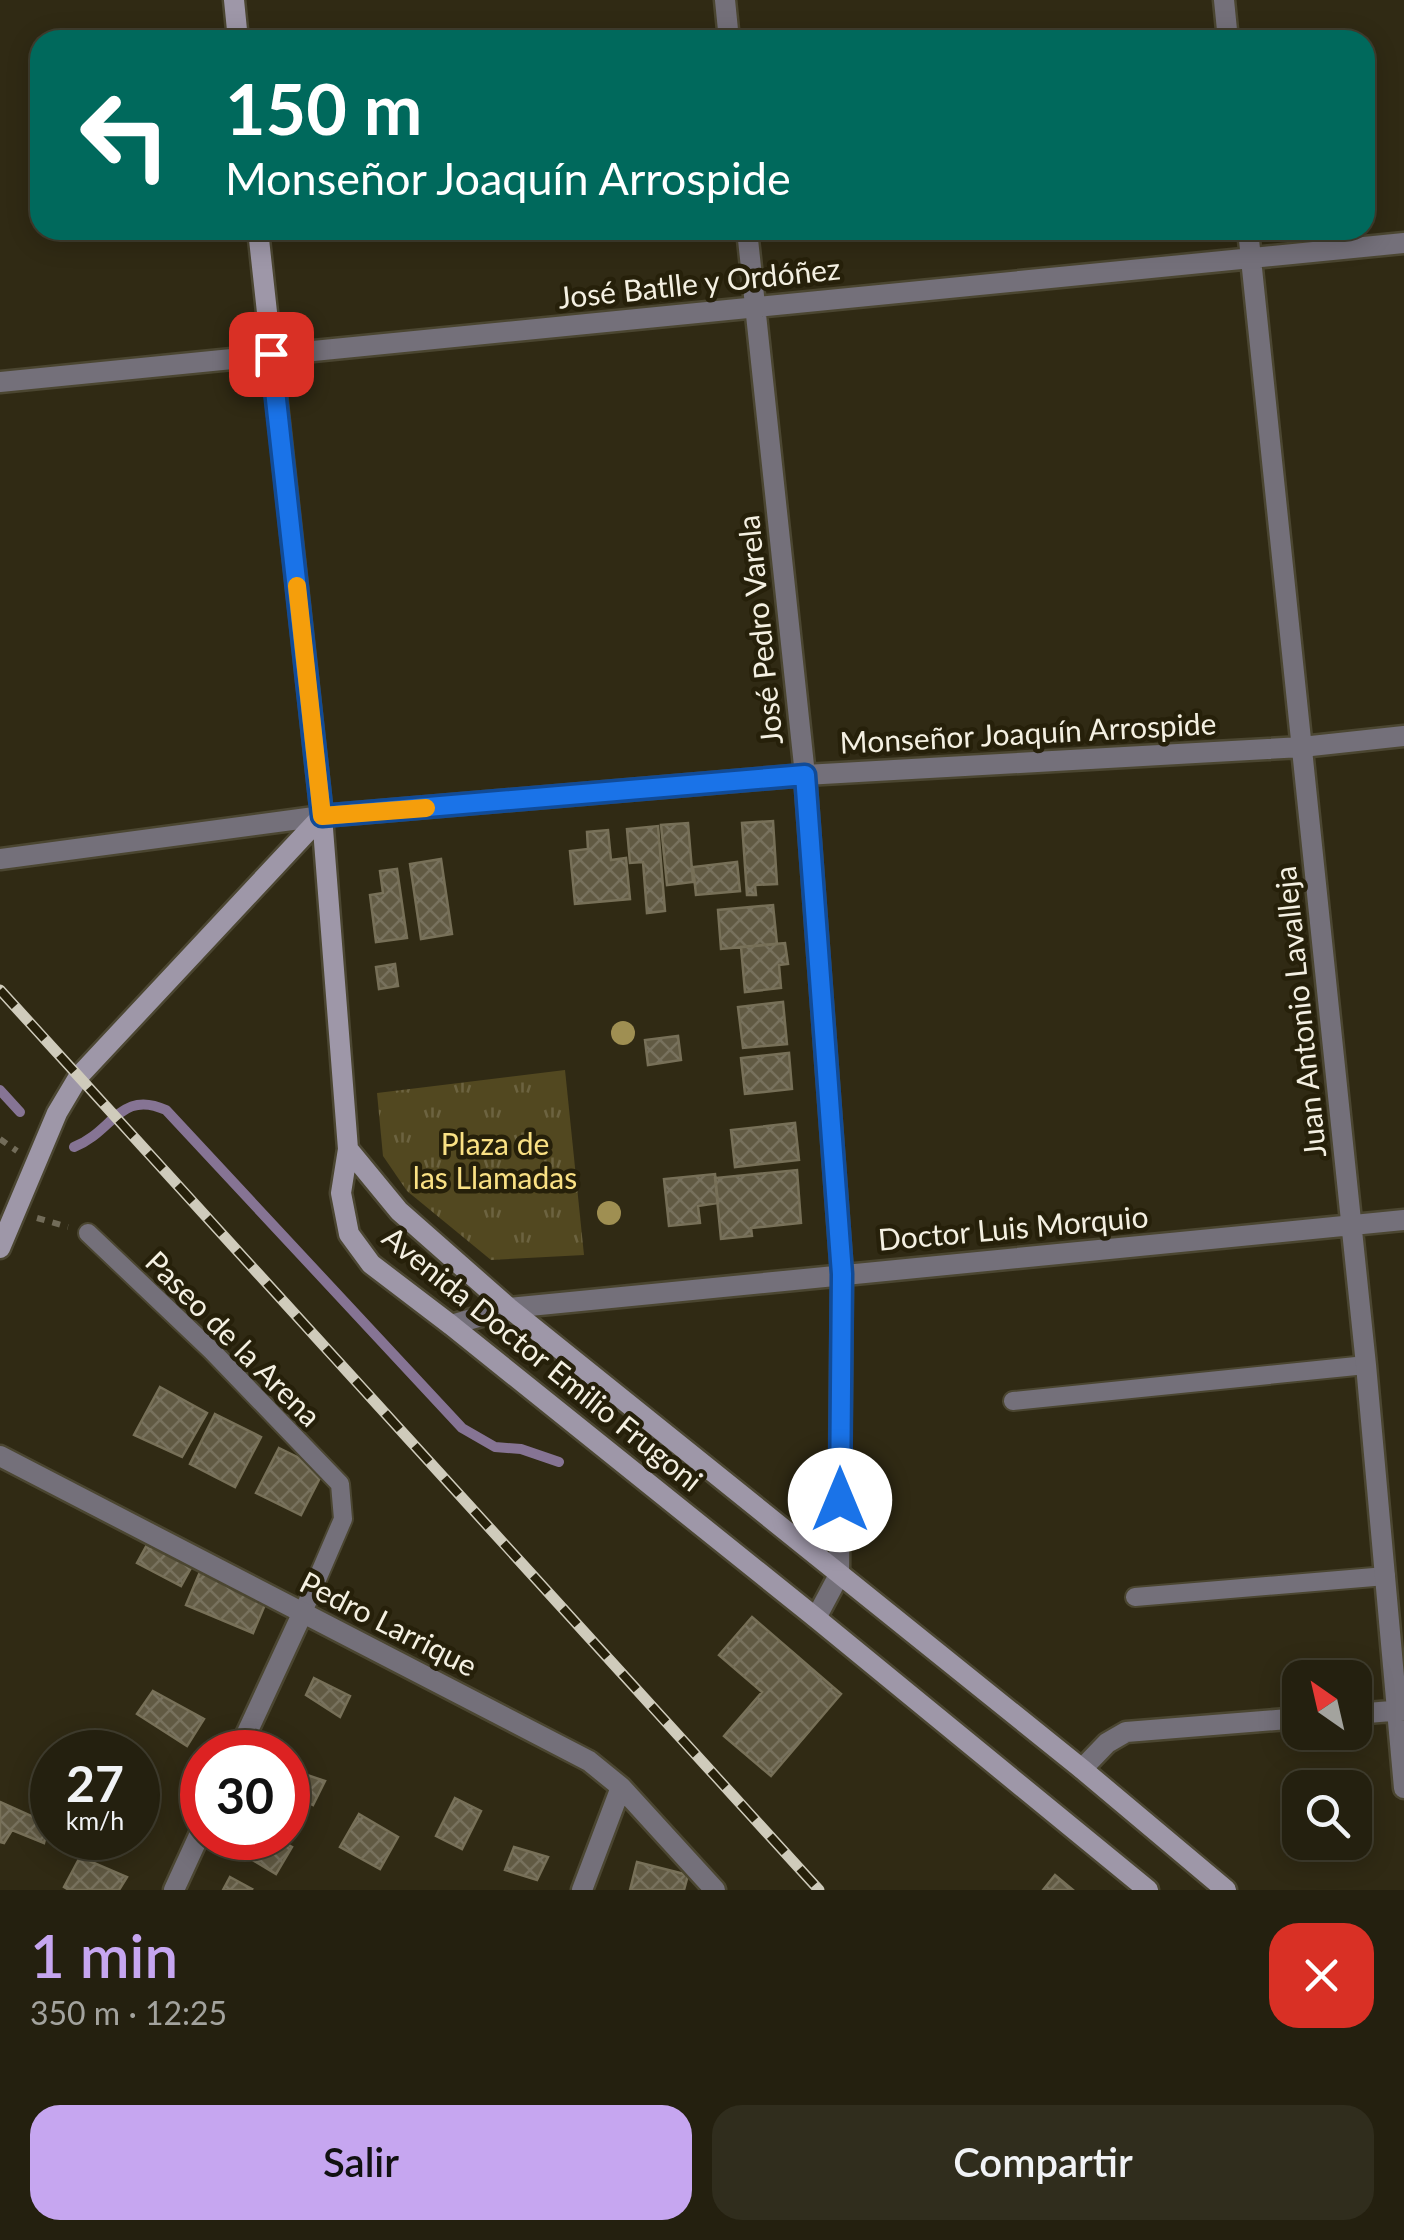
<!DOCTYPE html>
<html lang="es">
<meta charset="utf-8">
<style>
body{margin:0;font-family:Lato,sans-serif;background:#302d1d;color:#f1f3f6;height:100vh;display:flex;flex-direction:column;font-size:38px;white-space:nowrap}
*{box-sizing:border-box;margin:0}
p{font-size:32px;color:#a3a39e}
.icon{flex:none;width:55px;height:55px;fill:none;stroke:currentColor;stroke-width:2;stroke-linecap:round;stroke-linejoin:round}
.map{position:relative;height:1890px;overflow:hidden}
.panel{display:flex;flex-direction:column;background:#24200f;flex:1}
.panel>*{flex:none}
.top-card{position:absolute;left:30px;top:30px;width:1345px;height:210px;border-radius:30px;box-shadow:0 5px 25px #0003,0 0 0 2px #413e2f;background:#00695c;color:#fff;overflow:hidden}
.needle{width:65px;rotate:326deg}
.fabs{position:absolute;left:1282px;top:1660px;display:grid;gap:20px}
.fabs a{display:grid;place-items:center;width:90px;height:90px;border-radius:20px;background:#24200f;box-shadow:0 5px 25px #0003,0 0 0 2px #413e2f;font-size:50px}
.speed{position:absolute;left:30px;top:1730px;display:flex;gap:20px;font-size:50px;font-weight:700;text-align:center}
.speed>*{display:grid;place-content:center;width:130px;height:130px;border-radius:50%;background:#24200f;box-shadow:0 5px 25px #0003,0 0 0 2px #413e2f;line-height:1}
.speed small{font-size:25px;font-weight:400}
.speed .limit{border:15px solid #d22;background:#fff;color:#111}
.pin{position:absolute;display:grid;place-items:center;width:85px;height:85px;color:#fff;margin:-42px;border-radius:20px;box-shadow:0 5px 15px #0006}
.me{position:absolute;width:110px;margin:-55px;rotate:0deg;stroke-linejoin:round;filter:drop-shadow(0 0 8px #0008)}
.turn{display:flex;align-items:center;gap:35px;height:210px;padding:0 30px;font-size:45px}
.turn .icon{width:130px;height:130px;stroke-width:2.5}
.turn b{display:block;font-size:70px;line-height:85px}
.round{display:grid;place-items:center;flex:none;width:105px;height:105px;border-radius:30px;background:#302d1d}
.overview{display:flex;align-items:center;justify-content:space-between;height:170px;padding:0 30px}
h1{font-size:60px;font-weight:600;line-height:75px;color:#c6a6f0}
.button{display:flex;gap:20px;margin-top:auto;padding:20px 30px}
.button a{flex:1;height:115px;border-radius:30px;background:#c6a6f0;color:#111;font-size:40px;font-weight:600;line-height:115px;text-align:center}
.button a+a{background:#302d1d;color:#f1f3f6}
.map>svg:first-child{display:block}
.grass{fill:url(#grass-tufts)}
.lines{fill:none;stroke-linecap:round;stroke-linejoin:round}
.stream{stroke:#867494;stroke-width:10}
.building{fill:url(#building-cross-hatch);stroke:#777058;stroke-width:2.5}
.lane-casing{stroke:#4b4631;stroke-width:22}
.street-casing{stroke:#4b4631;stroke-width:25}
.secondary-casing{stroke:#4b4631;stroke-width:25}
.path{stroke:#726c59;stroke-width:6;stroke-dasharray:8 8;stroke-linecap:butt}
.lane{stroke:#74707a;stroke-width:18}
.street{stroke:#74707a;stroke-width:20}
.secondary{stroke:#9e97a8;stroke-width:20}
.rail-casing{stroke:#cfcbbb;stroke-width:11}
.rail{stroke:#26200a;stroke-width:8;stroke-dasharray:22;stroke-linecap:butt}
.tree{fill:#9f8f52}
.route-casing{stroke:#114b97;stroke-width:25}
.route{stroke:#1a73e8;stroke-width:18}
.slow{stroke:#f59e0b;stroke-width:18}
.labels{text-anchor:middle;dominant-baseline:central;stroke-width:9;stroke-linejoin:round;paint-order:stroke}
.street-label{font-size:30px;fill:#f4f0e2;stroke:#26200a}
.park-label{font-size:30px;fill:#fae184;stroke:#26200a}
</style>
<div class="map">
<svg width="1404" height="1890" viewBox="0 0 1404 1890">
<defs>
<pattern id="grass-tufts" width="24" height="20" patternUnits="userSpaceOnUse" patternTransform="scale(2.5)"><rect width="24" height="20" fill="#524820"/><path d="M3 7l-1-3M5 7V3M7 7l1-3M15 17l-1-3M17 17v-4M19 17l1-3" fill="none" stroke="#6c6340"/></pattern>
<pattern id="building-cross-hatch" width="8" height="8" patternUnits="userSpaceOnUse" patternTransform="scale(2.5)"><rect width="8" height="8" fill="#615a43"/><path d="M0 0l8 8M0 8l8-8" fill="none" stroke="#78725e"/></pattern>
</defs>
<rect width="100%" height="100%" fill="#302a14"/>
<path class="grass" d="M 565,1070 L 584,1255 L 491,1260 L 407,1191 L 383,1156 L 377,1093 Z"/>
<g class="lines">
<path class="stream" d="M 0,1090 L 20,1112
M 74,1147 C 113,1132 120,1089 166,1110 L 462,1428 L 495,1447 L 521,1449 L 559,1462"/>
</g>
<path class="building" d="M 773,821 L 777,884 L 755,885 L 756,895 L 747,895 L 742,823 Z
M 688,823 L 693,882 L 667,885 L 661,825 Z
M 658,826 L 665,911 L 647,913 L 643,862 L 630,863 L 627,829 Z
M 608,830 L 611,860 L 626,858 L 630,899 L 575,904 L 570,851 L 588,849 L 587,832 Z
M 441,859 L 452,934 L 421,939 L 410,864 Z
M 737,862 L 740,891 L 696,895 L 693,867 Z
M 397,869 L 407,938 L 376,942 L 370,895 L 383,893 L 380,871 Z
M 773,905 L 777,944 L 721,949 L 718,910 Z
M 785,943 L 788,964 L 779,965 L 781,988 L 745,992 L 741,947 Z
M 395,964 L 398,986 L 379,989 L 376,967 Z
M 783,1002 L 787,1044 L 743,1048 L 738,1007 Z
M 678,1036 L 681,1060 L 648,1065 L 645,1040 Z
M 789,1053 L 792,1089 L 745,1094 L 741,1058 Z
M 795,1123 L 799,1160 L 735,1167 L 731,1130 Z
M 797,1170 L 801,1223 L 751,1228 L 752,1236 L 721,1239 L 715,1178 Z
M 715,1174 L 718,1203 L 698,1206 L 700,1223 L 669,1226 L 664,1179 Z
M 160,1387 L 207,1413 L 182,1457 L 134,1435 Z
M 215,1414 L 261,1437 L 235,1487 L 190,1464 Z
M 279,1448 L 324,1470 L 301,1515 L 256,1493 Z
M 148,1543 L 192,1566 L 181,1586 L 137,1563 Z
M 200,1572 L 267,1600 L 253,1633 L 186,1605 Z
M 752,1617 L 841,1694 L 771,1776 L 724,1736 L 762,1692 L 719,1655 Z
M 314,1678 L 350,1696 L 340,1717 L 306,1695 Z
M 153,1691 L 204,1719 L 187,1746 L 137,1714 Z
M 301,1773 L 325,1781 L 313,1805 L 288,1791 Z
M 455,1798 L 481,1811 L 462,1849 L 436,1836 Z
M 0,1802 L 49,1824 L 44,1843 L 12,1830 L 4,1843 L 0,1842 Z
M 138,1804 L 153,1813 L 133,1846 L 118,1838 L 138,1838 Z
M 359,1814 L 398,1837 L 380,1869 L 340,1847 Z
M 264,1838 L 276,1838 L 292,1847 L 276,1874 L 251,1859 Z
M 514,1847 L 548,1857 L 537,1880 L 505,1870 Z
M 80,1857 L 127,1877 L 119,1890 L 69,1890 L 64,1887 Z
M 637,1862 L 688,1875 L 684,1890 L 630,1890 Z
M 1055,1875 L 1073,1890 L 1043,1890 Z
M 230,1877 L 252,1889 L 251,1890 L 223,1890 Z"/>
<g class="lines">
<g class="lane-casing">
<path id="lane" d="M 88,1233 L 212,1351 L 340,1484 L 343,1519 L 303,1612
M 1013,1401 L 1366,1365
M 1135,1597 L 1386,1576"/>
</g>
<g class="street-casing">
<path id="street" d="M 725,0 L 729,40
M 1224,0 L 1228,40
M 747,230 L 805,775 L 842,1274 L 839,1575 L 816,1618
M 1248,230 L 1366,1365 L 1404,1788
M 0,382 L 1404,243
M 0,859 L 322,816 L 805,775 L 1302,747 L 1404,736
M 451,1325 L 509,1308 L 1404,1220
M 0,1456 L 589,1761 L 621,1787 L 715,1890
M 1355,1714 L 1404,1710
M 238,1752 L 303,1612
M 1082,1769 L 1107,1743 L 1126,1732 L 1300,1718
M 174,1890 L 202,1829
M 582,1890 L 621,1787"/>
</g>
<g class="secondary-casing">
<path id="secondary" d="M 234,0 L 238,40
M 258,230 L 322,816 L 348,1149 L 341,1193 L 349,1234 L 371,1264 L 451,1325 L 816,1618 L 1148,1890
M 348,1149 L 399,1211 L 509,1308 L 1082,1769 L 1226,1890
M 0,1248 L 57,1113 L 79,1076 L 322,816"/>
</g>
<path class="path" d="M 0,1139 L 17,1151
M 37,1218 L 68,1227"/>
<use href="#lane" class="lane"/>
<use href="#street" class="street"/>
<use href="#secondary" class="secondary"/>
<g class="rail-casing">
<path id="rail" d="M 0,990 L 819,1890"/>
</g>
<use href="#rail" class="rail"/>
</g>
<g class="tree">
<circle cx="623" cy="1033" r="12"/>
<circle cx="609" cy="1213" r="12"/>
</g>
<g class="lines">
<g class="route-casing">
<path id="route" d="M 271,354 L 322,816 L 805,775 L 842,1274 L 840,1500"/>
</g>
<use href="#route" class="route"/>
<path class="slow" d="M 297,586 L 322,816 L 426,808"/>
</g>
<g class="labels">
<g class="street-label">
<text transform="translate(699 282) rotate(-6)">José Batlle y Ordóñez</text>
<text transform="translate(759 630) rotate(-96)">José Pedro Varela</text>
<text transform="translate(1028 732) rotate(-3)">Monseñor Joaquín Arrospide</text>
<text transform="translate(1299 1012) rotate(-96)">Juan Antonio Lavalleja</text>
<text transform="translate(1013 1227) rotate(-5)">Doctor Luis Morquio</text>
<text transform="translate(234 1338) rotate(45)">Paseo de la Arena</text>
<text transform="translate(543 1358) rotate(39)">Avenida Doctor Emilio Frugoni</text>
<text transform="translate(389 1623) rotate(27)">Pedro Larrique</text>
</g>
<g class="park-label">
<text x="495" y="1143">Plaza de<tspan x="495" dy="34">las Llamadas</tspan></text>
</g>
</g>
</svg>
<div class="fabs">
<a><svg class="needle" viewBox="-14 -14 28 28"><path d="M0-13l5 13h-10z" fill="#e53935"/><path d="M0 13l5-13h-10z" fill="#a3a39e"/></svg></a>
<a><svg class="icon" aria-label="search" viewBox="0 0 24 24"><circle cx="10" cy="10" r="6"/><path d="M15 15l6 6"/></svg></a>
</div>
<div class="speed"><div>27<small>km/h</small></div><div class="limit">30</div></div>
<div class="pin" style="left:271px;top:354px;background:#d93025"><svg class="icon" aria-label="arrive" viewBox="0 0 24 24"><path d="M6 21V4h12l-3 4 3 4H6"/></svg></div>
<svg class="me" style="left:840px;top:1500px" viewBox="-20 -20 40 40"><circle r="19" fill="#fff"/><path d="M0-13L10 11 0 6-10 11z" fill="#1a73e8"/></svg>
<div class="top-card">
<div class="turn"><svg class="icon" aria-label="left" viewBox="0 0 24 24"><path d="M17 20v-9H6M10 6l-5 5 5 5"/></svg><div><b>150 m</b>Monseñor Joaquín Arrospide</div></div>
</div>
</div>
<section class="panel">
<div class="overview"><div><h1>1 min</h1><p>350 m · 12:25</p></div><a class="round" style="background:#d93025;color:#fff"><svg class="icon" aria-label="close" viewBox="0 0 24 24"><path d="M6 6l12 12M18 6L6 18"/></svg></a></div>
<div class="button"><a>Salir</a><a>Compartir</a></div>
</section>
